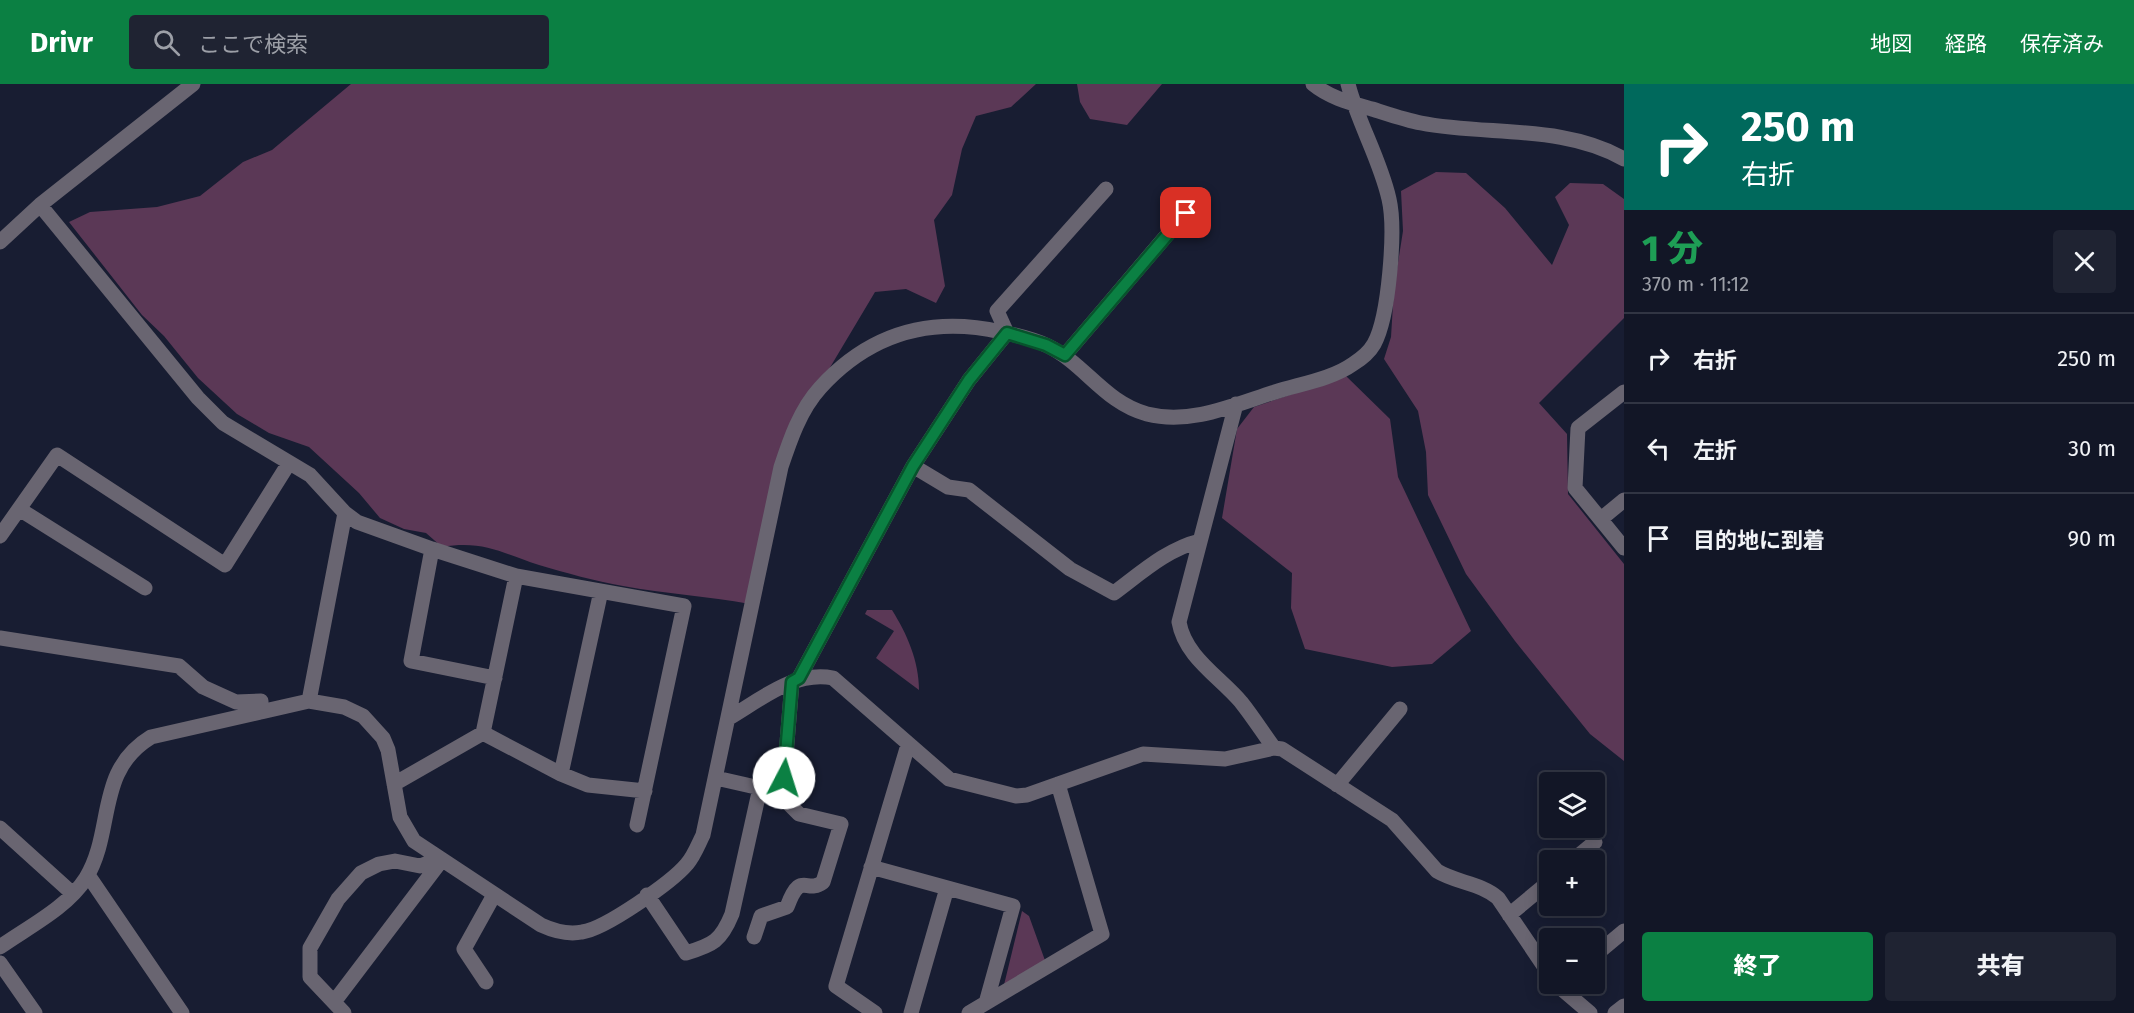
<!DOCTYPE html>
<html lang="ja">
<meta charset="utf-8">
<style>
body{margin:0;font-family:"Fira Sans","Noto Sans JP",sans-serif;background:#1f2332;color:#f1f3f6;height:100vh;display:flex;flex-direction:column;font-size:22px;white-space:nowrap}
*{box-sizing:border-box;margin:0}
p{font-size:20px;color:#9c9fa7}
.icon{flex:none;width:33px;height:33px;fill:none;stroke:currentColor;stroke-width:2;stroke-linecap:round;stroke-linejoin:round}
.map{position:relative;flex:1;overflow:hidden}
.side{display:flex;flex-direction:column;background:#121626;width:510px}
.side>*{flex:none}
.banner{background:#00695c;color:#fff;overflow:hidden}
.buttons{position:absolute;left:1539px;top:688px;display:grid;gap:12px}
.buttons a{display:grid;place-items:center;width:66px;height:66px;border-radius:6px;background:#121626;box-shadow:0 3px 15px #0003,0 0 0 2px #313543;font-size:30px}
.pin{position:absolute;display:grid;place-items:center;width:51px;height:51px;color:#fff;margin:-26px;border-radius:12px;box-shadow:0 3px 9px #0006}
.me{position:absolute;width:66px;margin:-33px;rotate:5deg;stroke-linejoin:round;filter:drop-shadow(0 0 4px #0008)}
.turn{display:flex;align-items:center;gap:21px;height:126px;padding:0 18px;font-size:27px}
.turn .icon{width:78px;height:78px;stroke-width:2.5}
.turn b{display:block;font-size:42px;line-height:51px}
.round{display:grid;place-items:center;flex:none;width:63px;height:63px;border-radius:6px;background:#1f2332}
.summary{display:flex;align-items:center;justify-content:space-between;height:102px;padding:0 18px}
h1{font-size:36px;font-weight:800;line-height:45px;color:#1e9e55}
.cta{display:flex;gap:12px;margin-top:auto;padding:12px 18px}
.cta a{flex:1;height:69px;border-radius:6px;background:#0b8043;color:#fff;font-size:24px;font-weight:800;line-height:69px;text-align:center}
.cta a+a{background:#1f2332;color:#f1f3f6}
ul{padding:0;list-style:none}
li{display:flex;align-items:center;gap:18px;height:90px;padding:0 18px;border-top:2px solid #313543}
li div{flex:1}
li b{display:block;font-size:22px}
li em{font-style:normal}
header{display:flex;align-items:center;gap:36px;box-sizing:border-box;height:84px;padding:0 30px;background:#0b8043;color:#fff}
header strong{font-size:28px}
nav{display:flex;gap:33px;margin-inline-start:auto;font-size:21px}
.search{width:420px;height:54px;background:#1f2332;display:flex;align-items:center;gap:15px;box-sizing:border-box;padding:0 21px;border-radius:6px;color:#9c9fa7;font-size:22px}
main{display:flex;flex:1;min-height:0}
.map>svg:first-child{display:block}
.green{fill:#5b3856}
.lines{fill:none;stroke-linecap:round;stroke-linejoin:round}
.minor{stroke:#696571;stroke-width:15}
.route-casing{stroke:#07532c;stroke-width:15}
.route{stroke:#0b8043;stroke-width:10}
</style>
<header>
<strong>Drivr</strong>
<div class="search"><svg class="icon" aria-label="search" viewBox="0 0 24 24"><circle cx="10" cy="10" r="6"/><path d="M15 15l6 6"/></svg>ここで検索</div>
<nav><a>地図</a><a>経路</a><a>保存済み</a></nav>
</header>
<main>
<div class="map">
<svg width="1624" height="929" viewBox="0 0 1624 929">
<rect width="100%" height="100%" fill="#181d32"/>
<path class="green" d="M 351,0 L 1036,0 L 1011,23 L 976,32 L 962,65 L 952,111 L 934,136 L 945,202 L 936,219 L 906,205 L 875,208 L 807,322 L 787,364 L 750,520 C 708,512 665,510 623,502 C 595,497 566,489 539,481 C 502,469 483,456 442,463 L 426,449 L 404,445 L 380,434 L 359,409 L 309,363 L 269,349 L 237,330 L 198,294 L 164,252 L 142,231 L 69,138 L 90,128 L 157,123 L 200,112 L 243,78 L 272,66 Z
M 1077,0 L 1162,0 L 1127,41 L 1090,35 L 1080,18 Z
M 1436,88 L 1466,89 L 1505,124 L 1552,181 L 1569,141 L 1555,113 L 1570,99 L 1603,100 L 1624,115 L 1624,234 L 1539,319 L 1567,350 L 1568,410 L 1624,480 L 1624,677 L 1590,650 L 1515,557 L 1466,490 L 1428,411 L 1426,368 L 1418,327 L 1384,275 L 1391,253 L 1394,204 L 1403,147 L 1401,107 Z
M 1346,292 L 1390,335 L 1398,393 L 1471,547 L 1432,580 L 1392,583 L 1305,565 L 1291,524 L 1292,489 L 1222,434 L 1237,345 L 1254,323 Z
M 867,526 L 892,526 C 907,550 919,577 919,606 L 876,574 L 894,547 L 865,530 Z
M 1022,827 L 1029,832 L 1047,882 L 1002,909 Z"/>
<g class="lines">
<path class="minor" d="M 1313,0 C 1330,14 1351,19 1372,25 C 1388,30 1405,36 1421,39 C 1487,52 1564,40 1624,75
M 40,121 L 198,314 L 223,339 L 310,391 L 345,429 L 357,438 L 432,465 L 516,492 L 684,522 L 637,741
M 0,158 L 40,121 L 193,0
M 1065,271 L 1201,111
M 1624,308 L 1578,344 L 1575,404 L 1624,464
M 1236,320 L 1179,538 C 1185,573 1220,593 1241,618 C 1253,633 1263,649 1274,664
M 913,382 L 948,403 L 969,406 L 1070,485 L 1114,509 C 1141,489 1167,465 1200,457
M 19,425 L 145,504
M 1601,435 L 1624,416
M 0,452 L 57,371 L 225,481 L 289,379
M 432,465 L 411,577 L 495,594
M 0,554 L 179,582 L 203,603 L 236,618 L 261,617 L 261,628
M 799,594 L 913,382 L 969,296 L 1007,249 L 997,227 L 1106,105
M 309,617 L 345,429
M 729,634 C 760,616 795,586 833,594 L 949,695 L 1016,712 L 1027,711 L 1143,670 L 1225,675 L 1274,664 L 1282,665 L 1392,736 L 1437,787 C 1457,799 1481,799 1498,814 L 1550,891
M 483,649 L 561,690 L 588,701 L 645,707
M 561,690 L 601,507
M 394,700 L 483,649 L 516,492
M 1337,701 L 1400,625
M 0,744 L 73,810
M 1572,777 L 1595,758
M 871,783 L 1013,822 L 986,919
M 88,791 L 182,929
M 647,811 L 686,869 C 713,861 721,857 732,830 L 760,704 L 716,694
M 1509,831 L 1550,797
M 754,853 L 761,832 L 787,823 C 801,785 806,811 823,798 L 841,740 L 799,730 L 788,719 L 784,695 L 792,598
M 0,863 C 28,843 67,824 86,794 C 115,746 95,687 151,653 L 309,617 L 344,623 L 363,632 L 383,654 L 388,666 L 400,733 L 414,757 L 541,841 C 554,847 567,851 582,848 C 605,845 672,798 687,780 C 694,772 698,761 703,751 L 781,383 C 790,356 800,326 820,304 C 869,250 930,232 1001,248 C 1016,251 1033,255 1048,262 C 1085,280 1105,319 1147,330 C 1191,341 1234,321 1275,308 C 1300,300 1332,295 1353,280 C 1361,275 1370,267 1374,260 C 1389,233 1396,145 1389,115 C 1380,75 1358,39 1348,0
M 1594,872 L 1624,847
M 0,879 L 35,929
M 486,898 L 464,865 L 494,811
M 1556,900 L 1590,929
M 334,918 L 441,777
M 344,929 L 310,893 L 310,864 L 338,815 L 361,789 L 379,780 L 395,777 L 420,782 L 439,775
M 875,929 L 836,902 L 908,661
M 911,929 L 947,804
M 969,929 L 1102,850 L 1058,700
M 1615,929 L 1624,922"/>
</g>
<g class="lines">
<g class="route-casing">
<path id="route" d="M 784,694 L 792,598 L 799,594 L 913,382 L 969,296 L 1007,249 L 1046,261 L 1065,271 L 1186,129"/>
</g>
<use href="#route" class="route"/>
</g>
</svg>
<div class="buttons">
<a><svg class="icon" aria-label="layers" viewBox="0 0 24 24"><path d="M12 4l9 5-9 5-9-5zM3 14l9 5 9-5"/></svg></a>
<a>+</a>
<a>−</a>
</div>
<div class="pin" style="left:1186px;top:129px;background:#d93025"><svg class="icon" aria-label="arrive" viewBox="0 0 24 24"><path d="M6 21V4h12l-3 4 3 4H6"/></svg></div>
<svg class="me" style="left:784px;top:694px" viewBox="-20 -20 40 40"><circle r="19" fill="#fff"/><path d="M0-13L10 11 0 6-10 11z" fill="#0b8043"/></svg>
</div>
<section class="side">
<div class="banner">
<div class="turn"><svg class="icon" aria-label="right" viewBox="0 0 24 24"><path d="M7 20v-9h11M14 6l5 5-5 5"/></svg><div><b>250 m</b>右折</div></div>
</div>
<div class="summary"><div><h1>1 分</h1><p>370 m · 11:12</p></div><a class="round"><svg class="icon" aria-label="close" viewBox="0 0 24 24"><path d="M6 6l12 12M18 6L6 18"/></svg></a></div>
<ul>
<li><svg class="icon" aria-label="right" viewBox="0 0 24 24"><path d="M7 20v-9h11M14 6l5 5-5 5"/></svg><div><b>右折</b></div><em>250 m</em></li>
<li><svg class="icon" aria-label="left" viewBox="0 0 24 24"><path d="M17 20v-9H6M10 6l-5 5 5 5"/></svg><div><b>左折</b></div><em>30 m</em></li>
<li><svg class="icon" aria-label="arrive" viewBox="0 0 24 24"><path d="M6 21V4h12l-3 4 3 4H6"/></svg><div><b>目的地に到着</b></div><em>90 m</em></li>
</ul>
<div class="cta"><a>終了</a><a>共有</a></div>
</section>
</main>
